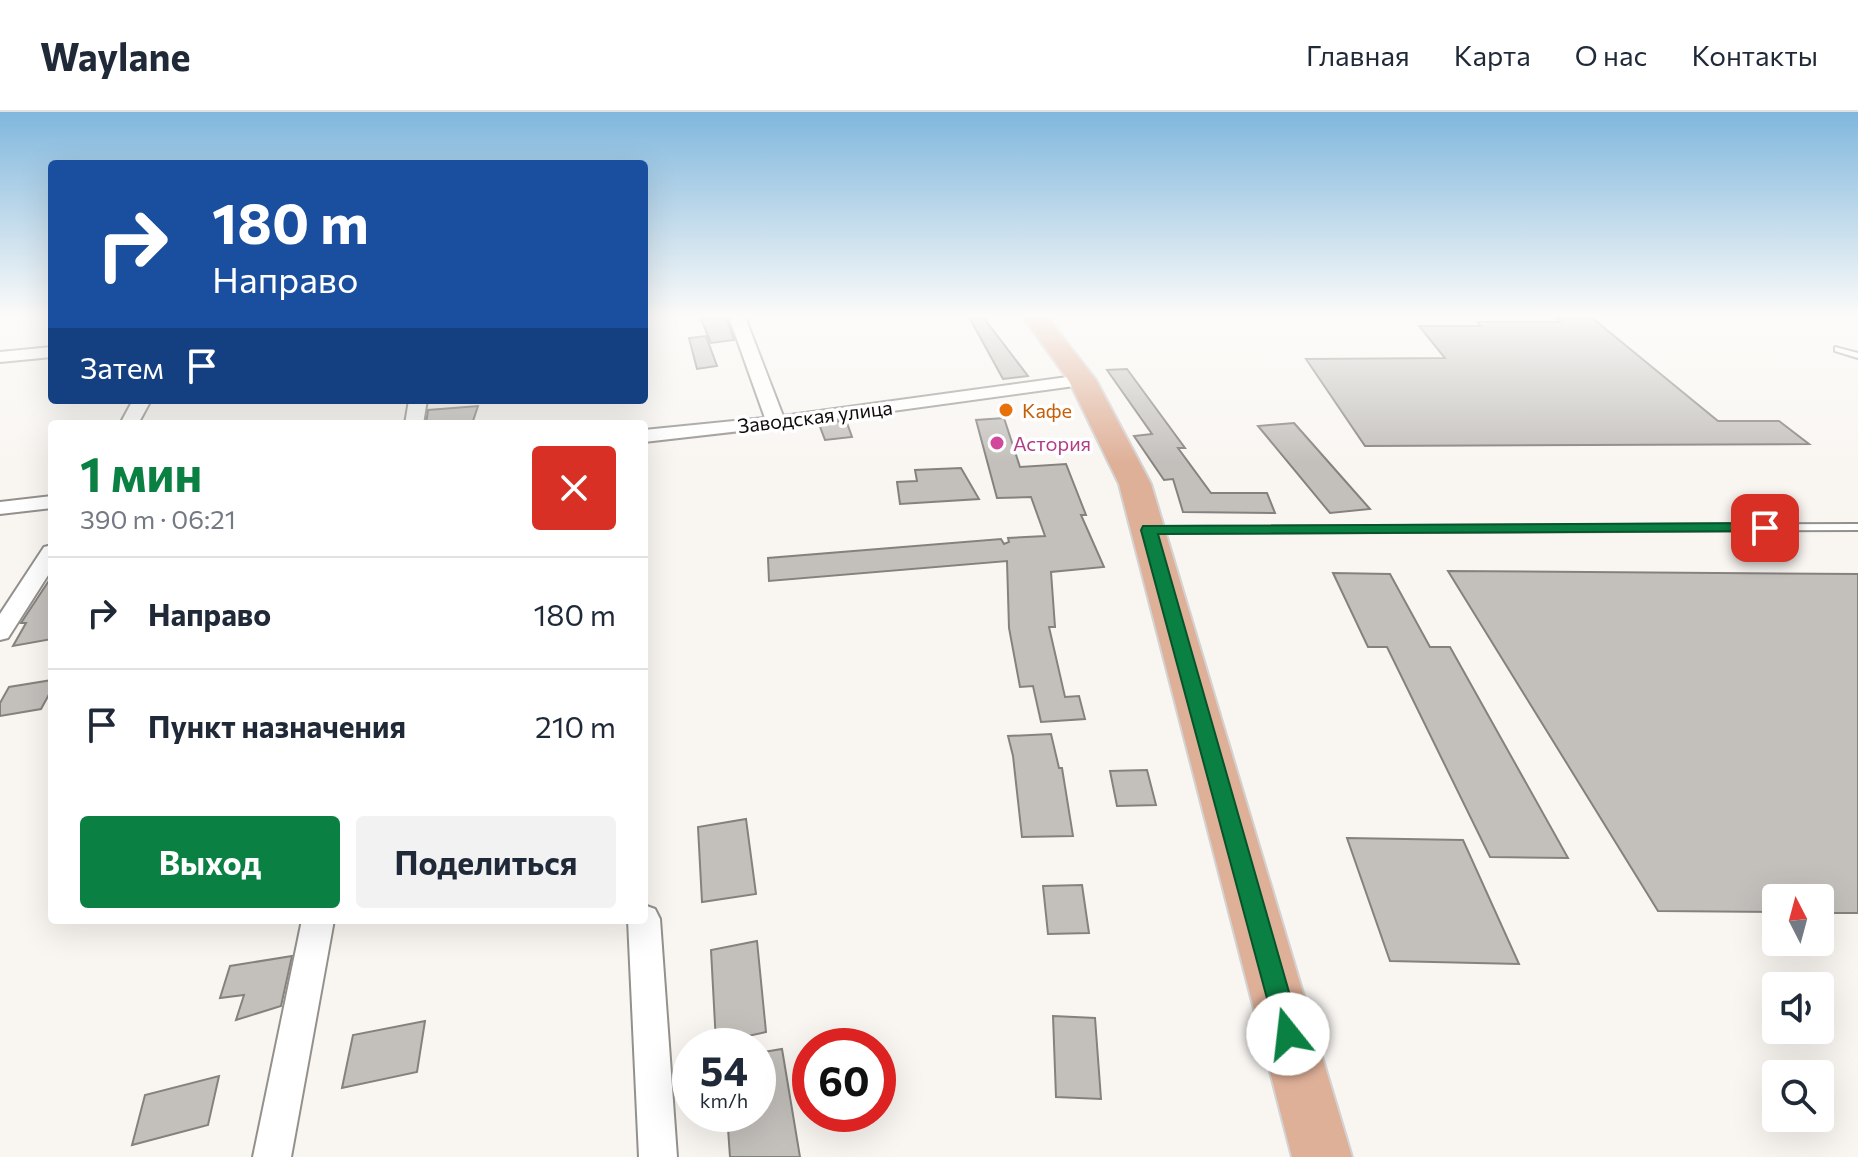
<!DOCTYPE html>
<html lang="ru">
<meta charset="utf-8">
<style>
body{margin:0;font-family:Commissioner,sans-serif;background:#f2f2f3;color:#1f2937;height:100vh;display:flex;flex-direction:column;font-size:30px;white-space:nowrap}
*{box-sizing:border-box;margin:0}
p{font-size:26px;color:#747a83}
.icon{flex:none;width:44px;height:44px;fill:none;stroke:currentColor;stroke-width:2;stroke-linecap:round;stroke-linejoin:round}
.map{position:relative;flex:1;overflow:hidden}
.panel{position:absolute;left:48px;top:308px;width:600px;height:504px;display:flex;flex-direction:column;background:#fff;border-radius:8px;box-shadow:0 8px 32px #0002}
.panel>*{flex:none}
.hud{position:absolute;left:48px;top:48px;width:600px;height:244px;border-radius:8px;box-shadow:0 8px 32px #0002;background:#1a4fa0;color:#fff;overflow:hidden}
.needle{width:52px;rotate:354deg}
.fabs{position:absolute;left:1762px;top:772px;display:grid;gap:16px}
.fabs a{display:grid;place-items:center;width:72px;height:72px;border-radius:8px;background:#fff;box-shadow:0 8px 32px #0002;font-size:40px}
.speed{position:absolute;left:672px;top:916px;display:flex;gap:16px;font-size:40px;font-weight:700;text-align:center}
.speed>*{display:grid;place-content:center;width:104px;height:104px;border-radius:50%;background:#fff;box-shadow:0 8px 32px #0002;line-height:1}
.speed small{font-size:20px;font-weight:400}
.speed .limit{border:12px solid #d22;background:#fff;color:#111}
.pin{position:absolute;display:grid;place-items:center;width:68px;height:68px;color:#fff;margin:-34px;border-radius:16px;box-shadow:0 4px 12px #0006}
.me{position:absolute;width:88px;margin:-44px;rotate:344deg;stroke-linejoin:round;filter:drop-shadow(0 0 6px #0008)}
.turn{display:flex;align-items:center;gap:28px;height:168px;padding:0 32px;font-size:36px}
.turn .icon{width:104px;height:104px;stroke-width:2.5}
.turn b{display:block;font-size:56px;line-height:68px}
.then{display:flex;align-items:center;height:76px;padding:0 32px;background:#0003;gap:16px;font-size:30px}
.round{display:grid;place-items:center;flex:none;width:84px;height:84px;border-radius:8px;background:#f2f2f3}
.summary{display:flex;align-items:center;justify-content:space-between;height:136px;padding:0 32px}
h1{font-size:48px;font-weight:700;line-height:60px;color:#0b8043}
.action{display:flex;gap:16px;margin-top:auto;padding:16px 32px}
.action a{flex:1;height:92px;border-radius:8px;background:#0b8043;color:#fff;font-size:32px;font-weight:700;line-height:92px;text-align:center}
.action a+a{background:#f2f2f3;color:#1f2937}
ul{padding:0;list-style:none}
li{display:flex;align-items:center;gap:24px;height:112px;padding:0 32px;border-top:2px solid #e0e1e3}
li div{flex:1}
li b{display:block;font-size:30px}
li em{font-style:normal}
header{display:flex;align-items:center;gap:48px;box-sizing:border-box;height:112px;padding:0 40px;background:#fff;border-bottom:2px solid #e0e1e3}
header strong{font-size:38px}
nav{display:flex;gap:44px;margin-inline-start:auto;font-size:28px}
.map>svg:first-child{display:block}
.building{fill:#c3c0bc;stroke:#85827e;stroke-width:2}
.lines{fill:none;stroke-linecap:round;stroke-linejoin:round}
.lane-casing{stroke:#94918d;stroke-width:4}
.street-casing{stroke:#94918d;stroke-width:4}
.primary-casing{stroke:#d4d3d3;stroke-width:4}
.lane{fill:#fff;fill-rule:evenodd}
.street{fill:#fff;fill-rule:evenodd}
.primary{fill:#dfb098;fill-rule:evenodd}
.route{fill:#0b8043;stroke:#07532c;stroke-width:2}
.food-dot{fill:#e8710a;stroke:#fff;stroke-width:3}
.hotel-dot{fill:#d1479c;stroke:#fff;stroke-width:3}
.labels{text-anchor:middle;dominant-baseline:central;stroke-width:7;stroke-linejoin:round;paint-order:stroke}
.far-food-label{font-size:20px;fill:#c56008;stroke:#fff;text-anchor:start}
.far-street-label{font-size:20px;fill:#0e0d0c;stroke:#fff}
.far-hotel-label{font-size:20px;fill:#b23c85;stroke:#fff;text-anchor:start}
</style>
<header>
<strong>Waylane</strong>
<nav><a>Главная</a><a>Карта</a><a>О нас</a><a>Контакты</a></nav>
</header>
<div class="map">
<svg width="1858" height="1045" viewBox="0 0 1858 1045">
<rect width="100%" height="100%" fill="#f9f6f2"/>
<path class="building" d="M 700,205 L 726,205 L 734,228 L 711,231 Z
M 969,205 L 983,205 L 1028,264 L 1003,267 Z
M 1555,205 L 1591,205 L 1718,309 L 1779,309 L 1809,332 L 1365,334 L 1306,247 L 1445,246 L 1419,214 L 1481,214 L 1477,210 L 1560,210 Z
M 706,224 L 717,254 L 697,257 L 689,226 Z
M 1127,257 L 1185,336 L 1178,336 L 1211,381 L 1267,381 L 1275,401 L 1183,400 L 1173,367 L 1164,368 L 1134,324 L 1152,322 L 1107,258 Z
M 478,294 L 472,312 L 426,312 L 428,298 Z
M 1004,306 L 1020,355 L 1066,352 L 1086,403 L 1081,403 L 1104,455 L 1051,460 L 1055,515 L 1049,515 L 1065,585 L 1079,584 L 1085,607 L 1041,610 L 1033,574 L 1020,575 L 1009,516 L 1007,449 L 769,469 L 768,446 L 1001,427 L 1004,432 L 1009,430 L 1008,426 L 1045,424 L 1031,385 L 997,386 L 976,308 Z
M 846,308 L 852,325 L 825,328 L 819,312 Z
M 1294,311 L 1370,397 L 1330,401 L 1258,314 Z
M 961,356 L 979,387 L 900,392 L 897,370 L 917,369 L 915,358 Z
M 1448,459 L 1858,462 L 1858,801 L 1820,801 L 1820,786 L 1776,786 L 1776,800 L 1658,799 Z
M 1333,461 L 1390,462 L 1430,535 L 1450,535 L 1568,746 L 1490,745 L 1387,535 L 1368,535 Z
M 52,464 L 52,527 L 13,534 L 26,511 L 21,511 Z
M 52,568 L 52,577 L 41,597 L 0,604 L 0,591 L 9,575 Z
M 1051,622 L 1059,656 L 1062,656 L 1073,724 L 1022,725 L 1013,644 L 1008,624 Z
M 1147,658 L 1156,693 L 1117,694 L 1110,659 Z
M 746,707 L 756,782 L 702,790 L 698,715 Z
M 1347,726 L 1463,728 L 1519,852 L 1390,849 Z
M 1082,773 L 1089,821 L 1048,822 L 1043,774 Z
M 757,829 L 766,920 L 716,931 L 711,838 Z
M 292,844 L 281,894 L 236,908 L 244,883 L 220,886 L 230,854 Z
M 1053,904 L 1095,906 L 1101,987 L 1056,985 Z
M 425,909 L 417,960 L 342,976 L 353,923 Z
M 782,937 L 800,1045 L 730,1045 L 727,1002 L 758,1002 L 758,941 Z
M 219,964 L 208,1013 L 132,1033 L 145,983 Z"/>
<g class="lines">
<g class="lane-casing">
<path id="lane" d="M 1835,235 L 1858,241 L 1858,246 L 1835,239 Z
M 1858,412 L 1858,418 L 1149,421 L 1144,418 L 1149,415 Z"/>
</g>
<g class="street-casing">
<path id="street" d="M 729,205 L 745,205 L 783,304 L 1082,263 L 1091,268 L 1082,273 L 776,315 L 644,330 L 644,318 L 765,306 Z
M 52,235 L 52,245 L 0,250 L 0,240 Z
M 133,288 L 151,288 L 138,312 L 120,312 Z
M 409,288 L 427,288 L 423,312 L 405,312 Z
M 52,384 L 52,396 L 0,402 L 0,390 Z
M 52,433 L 52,457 L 8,526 L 0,528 L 0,502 L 44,435 Z
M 644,793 L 655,797 L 660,807 L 677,1045 L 639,1045 L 628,808 L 644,808 Z
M 302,808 L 334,808 L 291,1045 L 253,1045 Z"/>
</g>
<g class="primary-casing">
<path id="primary" d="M 1023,205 L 1047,205 L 1096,268 L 1151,372 L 1352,1045 L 1292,1045 L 1119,372 L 1069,269 Z"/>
</g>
<use href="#lane" class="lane"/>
<use href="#street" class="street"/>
<use href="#primary" class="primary"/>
</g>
<linearGradient id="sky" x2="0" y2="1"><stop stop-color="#80b7dd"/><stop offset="0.58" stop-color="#fcfbf9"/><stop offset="1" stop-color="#fcfbf9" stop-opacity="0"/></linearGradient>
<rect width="1858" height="351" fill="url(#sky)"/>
<path class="route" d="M 1765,411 L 1771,412 L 1771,419 L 1158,422 L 1301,922 L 1298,931 L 1288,934 L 1279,931 L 1141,418 L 1143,414 Z"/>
<circle class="food-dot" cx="1006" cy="298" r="8"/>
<circle class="hotel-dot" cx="997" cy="331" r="8"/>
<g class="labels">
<g class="far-food-label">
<text x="1022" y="298">Кафе</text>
</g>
<g class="far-street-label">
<text transform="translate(815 304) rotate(-7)">Заводская улица</text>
</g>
<g class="far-hotel-label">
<text x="1013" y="331">Астория</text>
</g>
</g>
</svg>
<div class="fabs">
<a><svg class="needle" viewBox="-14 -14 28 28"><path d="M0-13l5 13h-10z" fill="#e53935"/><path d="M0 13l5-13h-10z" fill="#747a83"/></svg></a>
<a><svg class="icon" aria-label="sound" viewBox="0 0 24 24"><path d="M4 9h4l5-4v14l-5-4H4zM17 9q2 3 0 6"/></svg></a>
<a><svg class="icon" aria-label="search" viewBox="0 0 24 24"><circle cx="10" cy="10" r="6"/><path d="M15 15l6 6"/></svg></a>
</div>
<div class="speed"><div>54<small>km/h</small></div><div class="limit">60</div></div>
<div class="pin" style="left:1765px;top:416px;background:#d93025"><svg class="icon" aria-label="arrive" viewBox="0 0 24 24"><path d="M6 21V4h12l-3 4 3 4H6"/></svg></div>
<svg class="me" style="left:1288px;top:922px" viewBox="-20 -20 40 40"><circle r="19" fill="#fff"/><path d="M0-13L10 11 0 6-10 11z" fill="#0b8043"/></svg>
<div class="hud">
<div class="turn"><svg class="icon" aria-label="right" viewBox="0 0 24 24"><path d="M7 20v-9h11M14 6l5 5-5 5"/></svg><div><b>180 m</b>Направо</div></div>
<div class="then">Затем<svg class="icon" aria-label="arrive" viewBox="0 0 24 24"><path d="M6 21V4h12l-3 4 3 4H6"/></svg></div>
</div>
<section class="panel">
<div class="summary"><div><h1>1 мин</h1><p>390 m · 06:21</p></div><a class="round" style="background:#d93025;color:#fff"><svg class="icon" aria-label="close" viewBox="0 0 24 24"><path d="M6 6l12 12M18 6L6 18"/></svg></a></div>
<ul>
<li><svg class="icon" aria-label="right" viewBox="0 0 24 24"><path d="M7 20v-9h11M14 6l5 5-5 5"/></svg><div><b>Направо</b></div><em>180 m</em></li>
<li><svg class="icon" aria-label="arrive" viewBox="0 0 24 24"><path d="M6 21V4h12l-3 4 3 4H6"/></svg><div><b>Пункт назначения</b></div><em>210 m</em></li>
</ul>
<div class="action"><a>Выход</a><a>Поделиться</a></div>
</section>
</div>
